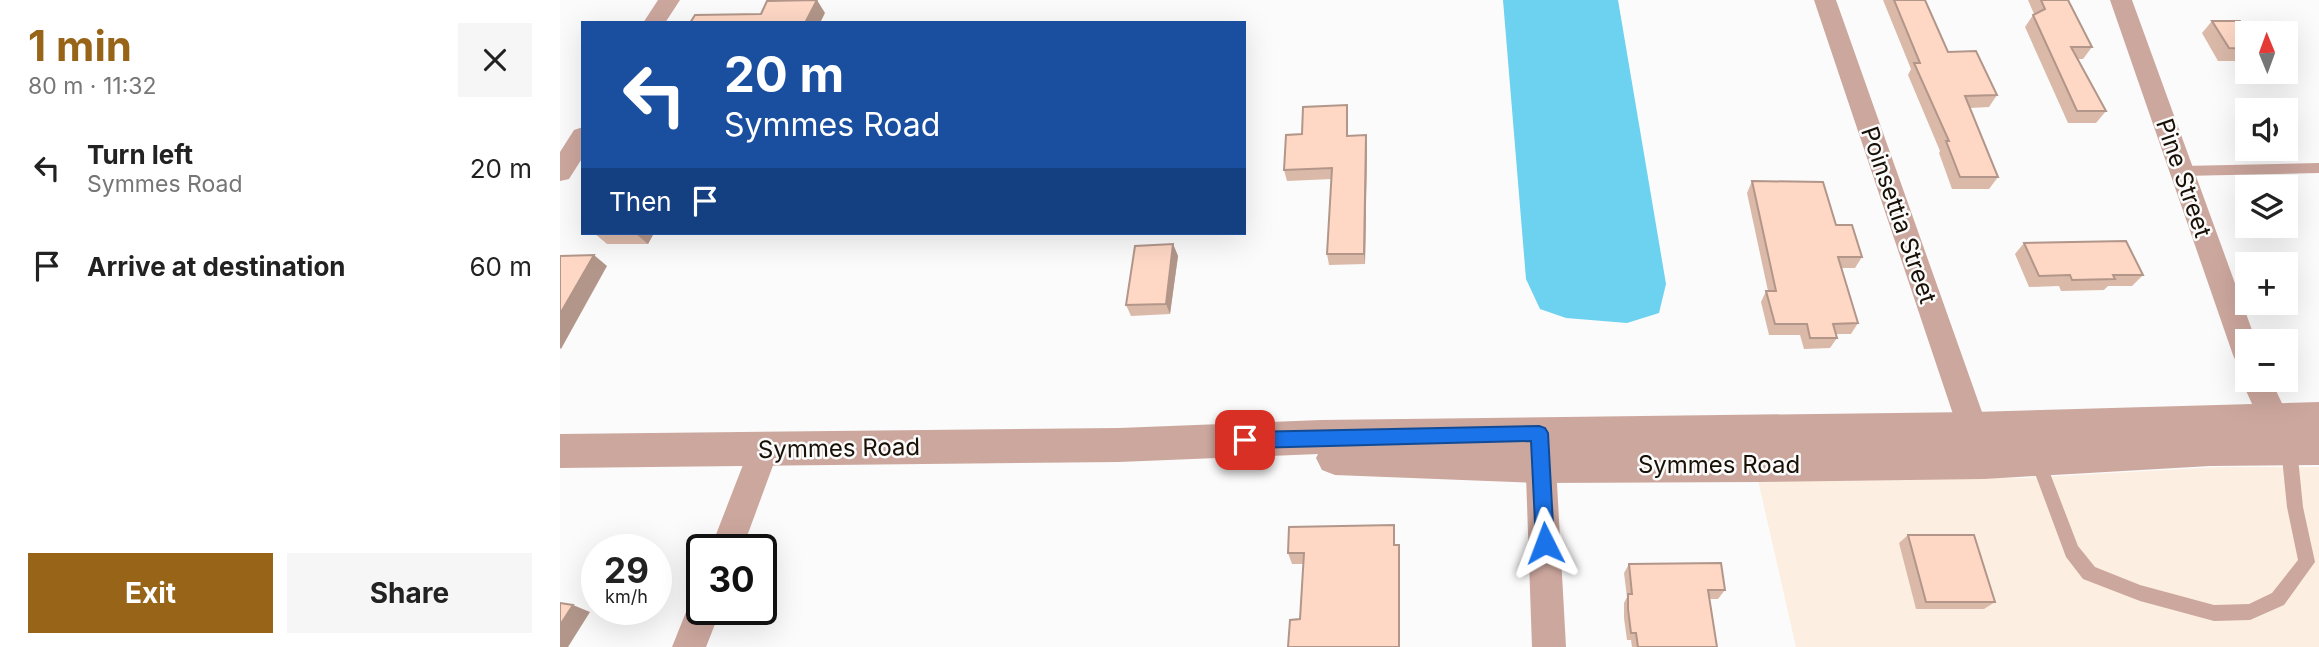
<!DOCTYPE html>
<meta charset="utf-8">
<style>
body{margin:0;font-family:Inter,sans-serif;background:#f6f6f6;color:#222;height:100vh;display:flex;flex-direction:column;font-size:26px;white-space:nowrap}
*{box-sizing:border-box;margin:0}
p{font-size:23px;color:#767676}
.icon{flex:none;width:38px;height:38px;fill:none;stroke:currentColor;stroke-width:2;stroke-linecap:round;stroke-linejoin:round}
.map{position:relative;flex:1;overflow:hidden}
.side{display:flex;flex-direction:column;background:#fff;width:560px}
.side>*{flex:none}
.banner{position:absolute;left:21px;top:21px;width:665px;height:214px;border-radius:0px;box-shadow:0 7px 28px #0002;background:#1a4fa0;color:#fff;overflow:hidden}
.needle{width:46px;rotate:359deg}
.fabs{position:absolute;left:1675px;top:21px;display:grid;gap:14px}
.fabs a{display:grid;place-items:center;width:63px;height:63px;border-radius:0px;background:#fff;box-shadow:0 7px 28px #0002;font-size:35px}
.speed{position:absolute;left:21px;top:534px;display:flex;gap:14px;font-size:35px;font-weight:700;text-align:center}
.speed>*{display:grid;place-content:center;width:91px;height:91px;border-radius:50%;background:#fff;box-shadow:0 7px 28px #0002;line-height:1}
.speed small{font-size:18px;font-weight:400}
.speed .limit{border:4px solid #111;border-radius:10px;background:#fff;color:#111}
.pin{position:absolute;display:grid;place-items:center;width:60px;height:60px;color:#fff;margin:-30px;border-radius:14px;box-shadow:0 4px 10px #0006}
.me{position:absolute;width:77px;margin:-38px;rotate:357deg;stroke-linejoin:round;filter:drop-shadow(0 0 5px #0008)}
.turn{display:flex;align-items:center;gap:24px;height:147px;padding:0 28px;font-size:32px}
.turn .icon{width:91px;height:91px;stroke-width:2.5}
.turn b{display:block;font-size:49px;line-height:60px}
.then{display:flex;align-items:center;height:66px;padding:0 28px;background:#0003;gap:14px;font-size:26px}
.round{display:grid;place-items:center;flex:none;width:74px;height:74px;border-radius:0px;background:#f6f6f6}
.summary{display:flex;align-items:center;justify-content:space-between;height:119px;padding:0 28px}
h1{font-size:42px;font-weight:700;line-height:52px;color:#976418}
.action{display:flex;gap:14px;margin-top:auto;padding:14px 28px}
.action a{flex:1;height:80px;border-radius:0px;background:#976418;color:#fff;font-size:28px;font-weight:700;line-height:80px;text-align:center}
.action a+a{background:#f6f6f6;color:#222}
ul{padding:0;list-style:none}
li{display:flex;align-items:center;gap:21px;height:98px;padding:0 28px}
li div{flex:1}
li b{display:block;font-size:26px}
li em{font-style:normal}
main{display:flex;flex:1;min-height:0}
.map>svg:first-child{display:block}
.built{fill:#fcefe1}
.water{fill:#6dd1f0}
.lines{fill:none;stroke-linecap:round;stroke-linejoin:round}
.service{fill:#cca79e;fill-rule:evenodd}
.minor{fill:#cca79e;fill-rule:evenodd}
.tertiary{fill:#cca79e;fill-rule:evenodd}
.wall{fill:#dab9a9}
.shaded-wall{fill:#b2968a}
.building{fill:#fed7c5;stroke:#b2968a;stroke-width:2}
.route{fill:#1a73e8;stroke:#114b97;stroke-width:2}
.labels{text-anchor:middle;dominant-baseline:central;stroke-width:5;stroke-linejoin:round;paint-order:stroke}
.street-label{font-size:24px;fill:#191006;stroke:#fbfbfb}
</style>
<main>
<section class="side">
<div class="summary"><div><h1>1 min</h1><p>80 m · 11:32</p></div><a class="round"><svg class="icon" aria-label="close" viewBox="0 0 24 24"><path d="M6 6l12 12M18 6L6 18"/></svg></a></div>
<ul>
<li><svg class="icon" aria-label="left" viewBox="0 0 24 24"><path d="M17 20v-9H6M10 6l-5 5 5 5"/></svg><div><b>Turn left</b><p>Symmes Road</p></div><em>20 m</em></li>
<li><svg class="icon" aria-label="arrive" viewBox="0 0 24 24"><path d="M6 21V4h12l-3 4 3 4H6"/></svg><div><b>Arrive at destination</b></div><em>60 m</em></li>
</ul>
<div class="action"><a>Exit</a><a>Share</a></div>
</section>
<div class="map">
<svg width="1759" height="647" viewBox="0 0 1759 647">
<rect width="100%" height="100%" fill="#fbfbfb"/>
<path class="built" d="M 1659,467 L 1759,467 L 1759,647 L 1236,647 L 1197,476 L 1464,478 Z"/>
<path class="water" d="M 943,0 L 1058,0 L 1106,284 L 1099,313 L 1067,323 L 1006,318 L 980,309 L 966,279 Z"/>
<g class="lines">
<path class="service" d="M 1759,163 L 1759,173 L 1622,176 L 1616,171 L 1622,166 Z
M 1729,441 L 1734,443 L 1737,448 L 1743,507 L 1755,562 L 1724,605 L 1690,620 L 1654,621 L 1580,601 L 1523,579 L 1506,557 L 1470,460 L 1473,455 L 1478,453 L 1483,455 L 1518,546 L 1535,567 L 1580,585 L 1654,605 L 1689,604 L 1712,593 L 1738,560 L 1727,507 L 1721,448 L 1724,443 Z"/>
<path class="minor" d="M 98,0 L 120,0 L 105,23 L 83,23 Z
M 1254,0 L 1276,0 L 1428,429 L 1424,439 L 1413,442 L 1402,439 L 1398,429 Z
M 1550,0 L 1572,0 L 1696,341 L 1687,341 L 1687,367 L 1677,364 L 1673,355 Z
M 23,127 L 23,157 L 9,179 L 0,181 L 0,152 L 14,130 Z
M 1686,371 L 1687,380 L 1711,380 L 1738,437 L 1734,447 L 1723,451 L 1712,447 L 1681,380 Z
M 980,433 L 991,437 L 995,447 L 1006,647 L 972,647 L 965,447 L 969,437 Z
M 204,435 L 215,439 L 219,449 L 182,550 L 150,550 L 193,439 Z
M 142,593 L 142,609 L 161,609 L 146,647 L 112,647 L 132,597 Z"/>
<path class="tertiary" d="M 1759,402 L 1759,465 L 1650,466 L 1424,479 L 1198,482 L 980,483 L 775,475 L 762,470 L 756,458 L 758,454 L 559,462 L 0,468 L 0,434 L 559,428 L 761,420 L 1413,412 Z"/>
</g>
<path class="wall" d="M 1323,0 L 1365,0 L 1388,52 L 1437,95 L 1429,107 L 1410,108 L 1438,177 L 1429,189 L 1392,189 L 1379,153 L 1380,151 L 1348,75 L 1351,69 Z
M 1468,0 L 1508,0 L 1532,47 L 1523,59 L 1518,59 L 1546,111 L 1536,123 L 1508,123 L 1465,27 L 1473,15 L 1474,14 Z
M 1652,21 L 1687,33 L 1687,60 L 1686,61 L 1658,61 L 1642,33 Z
M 788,117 L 788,136 L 806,135 L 807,146 L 805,264 L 769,265 L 767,254 L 772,179 L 727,181 L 724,170 L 742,134 Z
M 1192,181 L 1276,225 L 1302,257 L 1295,268 L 1281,268 L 1298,323 L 1291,334 L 1276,334 L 1277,338 L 1270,348 L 1244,349 L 1240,335 L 1209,335 L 1201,302 L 1206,291 L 1208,291 L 1187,193 Z
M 34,233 L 94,233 L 88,244 L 47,244 Z
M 1464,243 L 1583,275 L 1572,286 L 1548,286 L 1544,290 L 1501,291 L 1499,286 L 1469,287 L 1455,254 Z
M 613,244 L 618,256 L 610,314 L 571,316 L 566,305 Z
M 834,525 L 835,545 L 839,545 L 840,556 L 840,647 L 728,647 L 740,619 L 743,564 L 732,564 L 728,553 Z
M 1348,535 L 1435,602 L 1424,609 L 1356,609 L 1339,543 Z
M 1069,564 L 1165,590 L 1158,599 L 1149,599 L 1157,647 L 1072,647 L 1071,640 L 1067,640 L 1064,618 L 1064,603 L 1067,597 L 1064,573 Z"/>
<path class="shaded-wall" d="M 257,0 L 265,13 L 260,23 L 245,23 Z
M 787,105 L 788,117 L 788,147 L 787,136 Z
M 806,135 L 807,146 L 805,264 L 804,254 Z
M 75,233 L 94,233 L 88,244 Z
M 613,244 L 618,256 L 610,314 L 606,304 Z
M 34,255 L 47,266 L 1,349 L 0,348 L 0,314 Z
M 839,545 L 840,556 L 840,647 L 839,647 Z
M 13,605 L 30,612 L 8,647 L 0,647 L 0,625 Z"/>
<path class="building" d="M 257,0 L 245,23 L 130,23 L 135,15 L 201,14 L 207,1 Z
M 1334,0 L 1365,0 L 1388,52 L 1416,51 L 1437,95 L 1405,96 L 1438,177 L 1400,177 L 1386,141 L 1389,141 L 1354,63 L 1360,63 Z
M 1481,0 L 1508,0 L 1532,47 L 1511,47 L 1546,111 L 1517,111 L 1473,15 L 1485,9 Z
M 1652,21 L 1680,21 L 1687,33 L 1687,49 L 1669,48 Z
M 787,105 L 787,136 L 806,135 L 804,254 L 767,254 L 772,168 L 724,170 L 726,135 L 742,134 L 743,107 Z
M 1192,181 L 1263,182 L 1276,225 L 1292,225 L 1302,257 L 1278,257 L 1298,323 L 1273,324 L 1277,338 L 1250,338 L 1247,324 L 1215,324 L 1206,291 L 1216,291 Z
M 1566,241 L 1583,275 L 1553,275 L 1555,279 L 1512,280 L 1510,275 L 1479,276 L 1464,243 Z
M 613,244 L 606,304 L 566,305 L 575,246 Z
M 34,255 L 0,314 L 0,256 Z
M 834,525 L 834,545 L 839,545 L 839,647 L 728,647 L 730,620 L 740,619 L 744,553 L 728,553 L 729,527 Z
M 1348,535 L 1414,535 L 1435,602 L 1366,602 Z
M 1161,563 L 1165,590 L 1148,590 L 1157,647 L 1078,647 L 1076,633 L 1071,633 L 1068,609 L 1068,594 L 1072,594 L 1069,564 Z
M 0,603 L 13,605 L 0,625 Z"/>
<path class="route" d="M 979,426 L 985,428 L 988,433 L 994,543 L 991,549 L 985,551 L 978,549 L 976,543 L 971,441 L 685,448 L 679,445 L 677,440 L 679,434 L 685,432 Z"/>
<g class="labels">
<g class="street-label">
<text transform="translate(1624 178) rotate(71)">Pine Street</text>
<text transform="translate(1339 215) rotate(71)">Poinsettia Street</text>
<text transform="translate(279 448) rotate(-1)">Symmes Road</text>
<text x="1159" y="464">Symmes Road</text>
</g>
</g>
</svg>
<div class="fabs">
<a><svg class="needle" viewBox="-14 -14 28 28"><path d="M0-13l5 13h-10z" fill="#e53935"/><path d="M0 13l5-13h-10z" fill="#767676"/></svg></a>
<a><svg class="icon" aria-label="sound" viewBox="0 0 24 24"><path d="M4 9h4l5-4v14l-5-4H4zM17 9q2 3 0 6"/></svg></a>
<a><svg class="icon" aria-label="layers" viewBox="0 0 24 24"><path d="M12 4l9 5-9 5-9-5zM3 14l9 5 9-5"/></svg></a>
<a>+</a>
<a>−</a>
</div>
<div class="speed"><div>29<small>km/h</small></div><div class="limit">30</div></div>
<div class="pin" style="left:685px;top:440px;background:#d93025"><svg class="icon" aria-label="arrive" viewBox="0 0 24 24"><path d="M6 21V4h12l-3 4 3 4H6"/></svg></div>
<svg class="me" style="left:985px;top:543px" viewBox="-20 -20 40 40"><path d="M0-17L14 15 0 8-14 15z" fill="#1a73e8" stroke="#fff" stroke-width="4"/></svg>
<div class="banner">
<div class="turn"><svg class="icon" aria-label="left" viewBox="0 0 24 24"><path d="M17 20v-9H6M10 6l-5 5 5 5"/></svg><div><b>20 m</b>Symmes Road</div></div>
<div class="then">Then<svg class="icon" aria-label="arrive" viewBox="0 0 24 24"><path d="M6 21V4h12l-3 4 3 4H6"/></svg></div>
</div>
</div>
</main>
